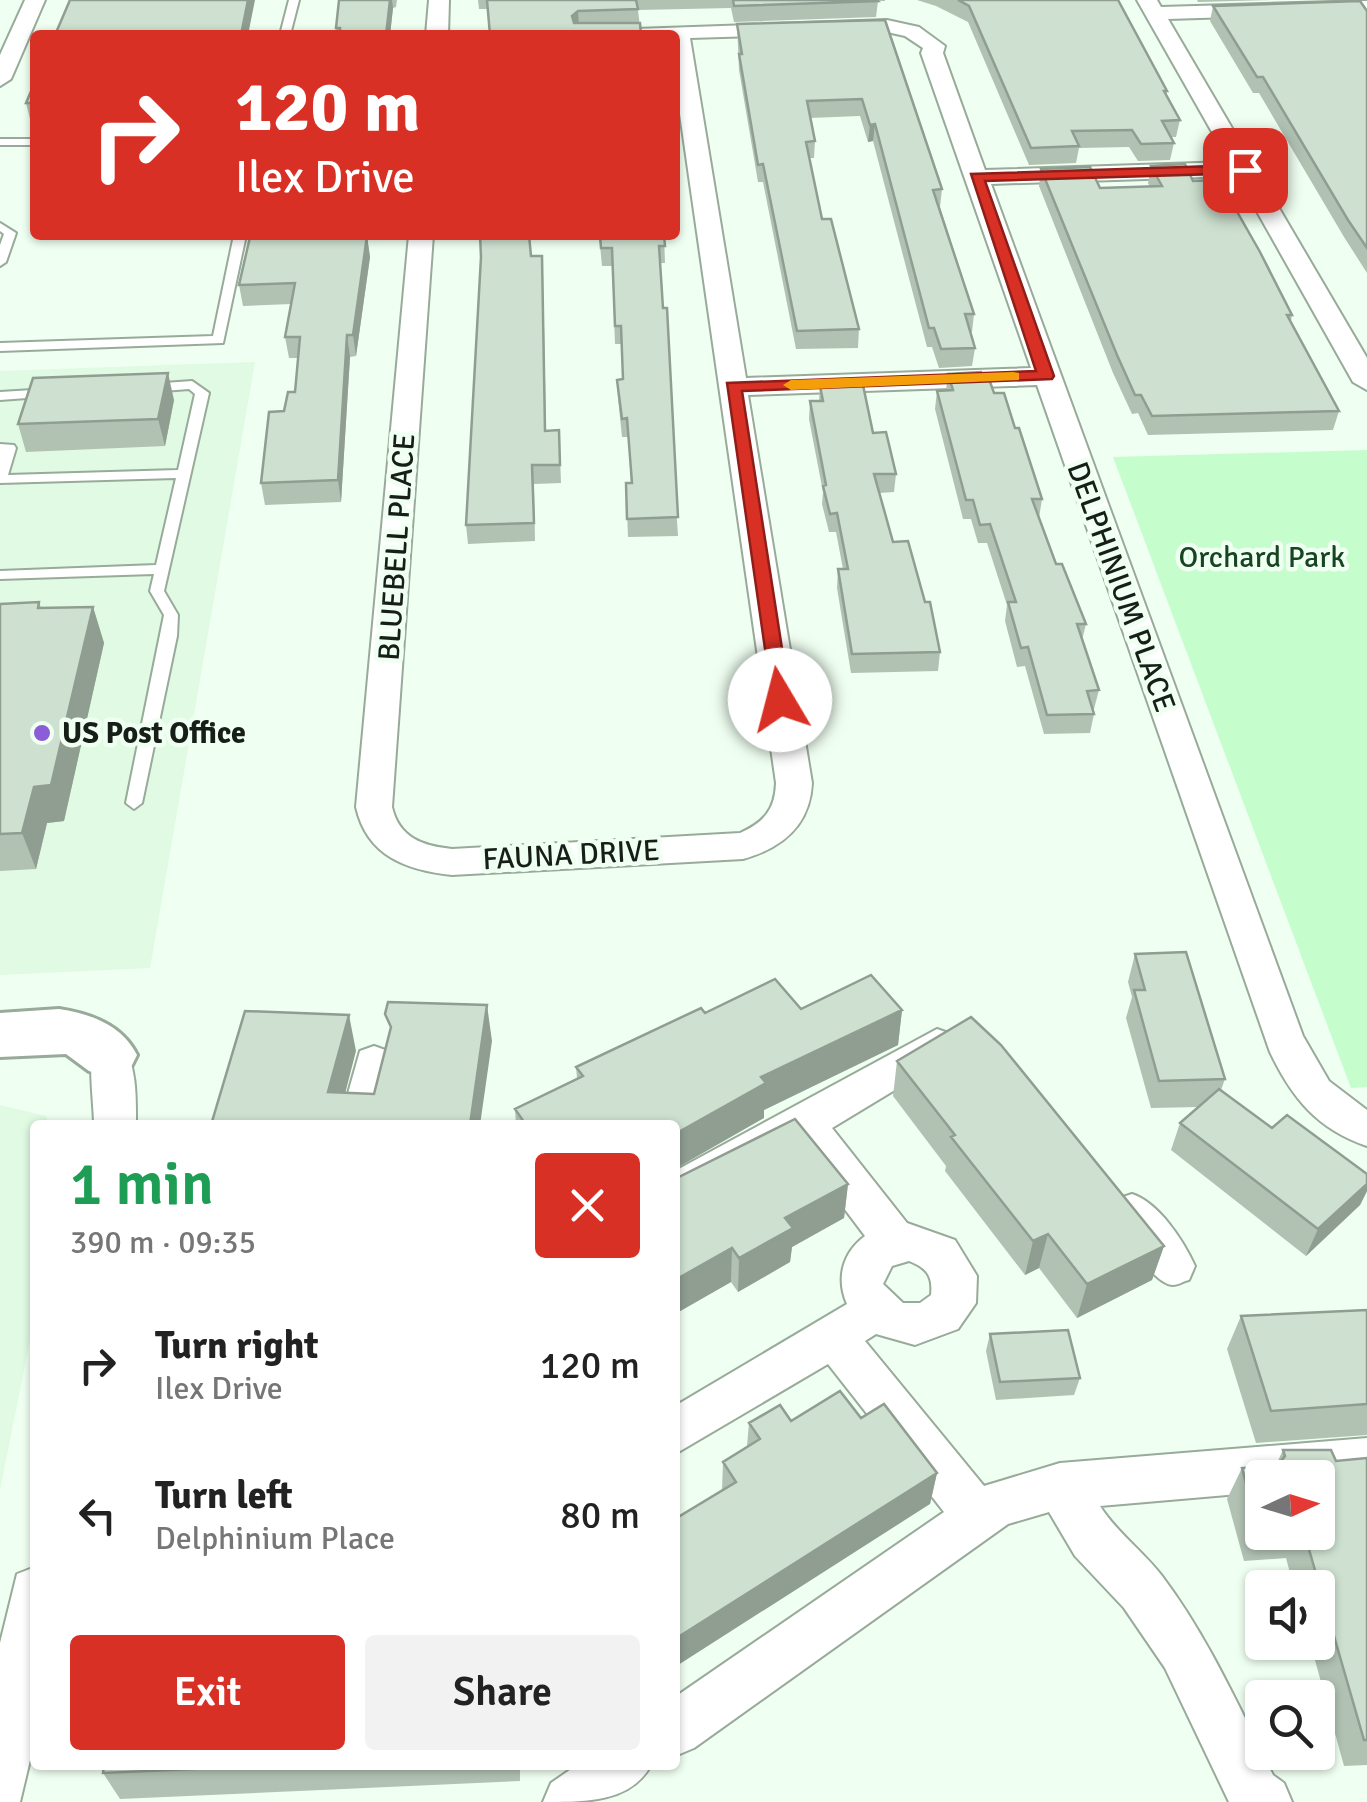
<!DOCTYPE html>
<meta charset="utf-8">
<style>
body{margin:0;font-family:Signika,sans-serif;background:#f2f2f2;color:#222;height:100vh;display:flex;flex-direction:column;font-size:38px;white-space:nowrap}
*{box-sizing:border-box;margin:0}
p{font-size:32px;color:#767676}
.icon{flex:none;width:55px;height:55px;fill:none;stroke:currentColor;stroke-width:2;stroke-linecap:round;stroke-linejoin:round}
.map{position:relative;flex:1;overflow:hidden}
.details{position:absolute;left:30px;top:1120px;width:650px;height:650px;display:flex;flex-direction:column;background:#fff;border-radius:10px;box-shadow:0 2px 8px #0004}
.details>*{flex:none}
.top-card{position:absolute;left:30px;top:30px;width:650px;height:210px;border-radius:10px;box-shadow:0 2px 8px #0004;background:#d93025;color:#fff;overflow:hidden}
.needle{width:65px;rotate:86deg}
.controls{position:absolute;left:1245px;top:1460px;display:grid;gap:20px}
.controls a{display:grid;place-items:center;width:90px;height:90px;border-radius:10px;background:#fff;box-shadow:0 2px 8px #0004;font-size:50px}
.pin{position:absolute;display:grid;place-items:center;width:85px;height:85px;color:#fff;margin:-42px;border-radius:20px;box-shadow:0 5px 15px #0006}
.me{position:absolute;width:110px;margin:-55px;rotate:352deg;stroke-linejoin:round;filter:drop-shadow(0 0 8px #0008)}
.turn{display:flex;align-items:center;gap:35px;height:210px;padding:0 40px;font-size:45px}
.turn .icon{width:130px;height:130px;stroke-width:2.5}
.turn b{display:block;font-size:70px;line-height:85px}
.round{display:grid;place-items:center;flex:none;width:105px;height:105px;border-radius:10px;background:#f2f2f2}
.head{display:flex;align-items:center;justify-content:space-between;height:170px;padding:0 40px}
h1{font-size:60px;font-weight:600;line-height:75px;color:#1e9e55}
.cta{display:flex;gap:20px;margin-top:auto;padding:20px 40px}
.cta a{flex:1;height:115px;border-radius:10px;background:#d93025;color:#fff;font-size:40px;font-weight:600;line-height:115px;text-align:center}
.cta a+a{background:#f2f2f2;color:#222}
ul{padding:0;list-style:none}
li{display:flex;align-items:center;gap:30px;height:150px;padding:0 40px}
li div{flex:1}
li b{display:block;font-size:38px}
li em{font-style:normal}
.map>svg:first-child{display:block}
.built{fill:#e0fae3}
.green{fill:#c6fdcd}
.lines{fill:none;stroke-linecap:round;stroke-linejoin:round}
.lane-casing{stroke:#98aa99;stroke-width:4}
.street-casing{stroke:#98aa99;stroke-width:4}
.secondary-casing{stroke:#98aa99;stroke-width:6}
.lane{fill:#fff;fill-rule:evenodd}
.street{fill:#fff;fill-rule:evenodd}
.secondary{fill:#fff;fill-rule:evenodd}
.wall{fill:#b1c2b3;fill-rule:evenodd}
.shaded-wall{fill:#909e92}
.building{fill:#cee1d0;stroke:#909e92;stroke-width:2.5}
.route{fill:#d93025;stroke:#8d1f18;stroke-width:2.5}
.slow{fill:#f59e0b}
.poi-dot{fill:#8b5dd6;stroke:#effff1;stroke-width:4}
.labels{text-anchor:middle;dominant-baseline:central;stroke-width:9;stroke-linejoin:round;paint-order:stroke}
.street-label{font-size:30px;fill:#171e18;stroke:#effff1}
.park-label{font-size:30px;fill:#174521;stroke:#effff1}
.poi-label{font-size:30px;font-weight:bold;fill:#171e18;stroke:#effff1;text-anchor:start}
</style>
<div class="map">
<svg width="1367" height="1802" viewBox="0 0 1367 1802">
<rect width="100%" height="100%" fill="#effff1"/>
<path class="built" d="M 255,362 L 150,968 L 0,975 L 0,371 Z
M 0,1105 L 46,1116 L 49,1125 L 35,1125 L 35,1315 L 0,1490 Z"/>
<path class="green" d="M 1367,450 L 1367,1087 L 1351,1088 L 1113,457 Z"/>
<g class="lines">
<g class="lane-casing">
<path id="lane" d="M 289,0 L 299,0 L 290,35 L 280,35 Z
M 0,139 L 35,139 L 35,145 L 0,145 Z
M 0,223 L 16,233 L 6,262 L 0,266 L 0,245 L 4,234 L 0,231 Z
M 234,235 L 246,235 L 223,343 L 0,351 L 0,343 L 213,336 Z
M 192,381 L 209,393 L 164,591 L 178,615 L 177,636 L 142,803 L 134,809 L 126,803 L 164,615 L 150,591 L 154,574 L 0,579 L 0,571 L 156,565 L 176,478 L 0,483 L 0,444 L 14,445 L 16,448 L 8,475 L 178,470 L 195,394 L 189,389 L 150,392 L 144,388 L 150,384 Z
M 49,389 L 56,393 L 54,396 L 0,400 L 0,392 Z"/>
</g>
<g class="street-casing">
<path id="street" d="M 25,0 L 45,0 L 11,79 L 0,86 L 0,55 Z
M 429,0 L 449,0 L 448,35 L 426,35 Z
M 1137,0 L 1157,0 L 1161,7 L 1367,1 L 1367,13 L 1168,19 L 1367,358 L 1367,390 L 1353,382 L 1237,176 L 991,184 L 1303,1036 L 1329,1081 L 1367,1110 L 1367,1146 C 1317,1129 1292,1098 1270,1052 L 1037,385 L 748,395 L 812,783 C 810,826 782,848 743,859 L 452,875 C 406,870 367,856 356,807 L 409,235 L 433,235 L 392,807 C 399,838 423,846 452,849 L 740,833 C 764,822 775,810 776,783 L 675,79 L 675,35 L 575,35 L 579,31 L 887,20 L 919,27 L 945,46 L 943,53 L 985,170 L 1229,162 ZM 887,32 L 905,36 L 923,48 L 921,53 L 1031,368 L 746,378 L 690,38 Z
M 937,1029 L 951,1034 L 957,1045 L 951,1056 L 832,1128 L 907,1223 L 955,1240 L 977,1276 L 976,1303 L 958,1329 L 915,1345 L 876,1334 L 865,1341 L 984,1486 L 1060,1463 L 1367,1438 L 1367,1484 L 1318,1488 L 1318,1478 L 1262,1478 L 1262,1492 L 1100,1506 C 1117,1533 1143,1551 1162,1576 C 1208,1637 1239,1707 1273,1775 L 1284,1783 L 1292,1802 L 1229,1802 L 1165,1668 L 1124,1608 L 1075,1556 L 1049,1512 L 1008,1524 L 694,1748 L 675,1756 L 675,1697 L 944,1512 L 828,1364 L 675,1454 L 675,1406 L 847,1304 C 836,1279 842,1253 865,1236 L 798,1147 L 675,1210 L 675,1171 ZM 909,1261 C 927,1268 933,1276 931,1295 L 920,1303 L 903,1303 L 883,1284 L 892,1266 Z
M 109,1039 L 123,1044 C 137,1069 136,1097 136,1125 L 94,1125 C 94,1104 87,1058 95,1044 Z
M 374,1046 L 388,1051 L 394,1062 L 381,1125 L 339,1125 L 360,1051 Z
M 1132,1194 C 1159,1203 1183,1240 1195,1266 L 1189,1280 C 1183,1281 1179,1285 1173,1285 C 1153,1285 1119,1229 1110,1212 L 1117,1199 Z
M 35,1567 L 35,1739 L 20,1802 L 0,1802 L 0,1643 L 17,1574 Z
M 577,1765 L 651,1765 C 631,1802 587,1802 543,1802 L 551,1783 Z"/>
</g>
<g class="secondary-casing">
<path id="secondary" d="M 59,1009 C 91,1014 122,1025 137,1055 L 129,1071 L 109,1077 L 89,1071 L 66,1054 L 0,1057 L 0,1013 Z"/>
</g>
<use href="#lane" class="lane"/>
<use href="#street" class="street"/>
<use href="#secondary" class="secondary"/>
</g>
<path class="wall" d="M 339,0 L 397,0 L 396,7 L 393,8 L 390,35 L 336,35 L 336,28 Z
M 478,0 L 885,0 L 885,1 L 878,1 L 876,17 L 734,22 L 731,8 L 638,10 L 641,35 L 487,9 L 479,9 Z
M 917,0 L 1118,0 L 1167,91 L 1166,95 L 1180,120 L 1176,137 L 1170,137 L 1174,143 L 1170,160 L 1138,161 L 1129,147 L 1079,148 L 1076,163 L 1029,165 L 968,22 L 936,6 Z
M 1197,0 L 1273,0 L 1198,2 Z
M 1213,6 L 1367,11 L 1367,273 L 1344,237 L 1259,93 L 1253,93 L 1210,21 Z
M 885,20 L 942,189 L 940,207 L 974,314 L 972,332 L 970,332 L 975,348 L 972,366 L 939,368 L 932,347 L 927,347 L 873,141 L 868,142 L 860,116 L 810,118 L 815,141 L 814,158 L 809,158 L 822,219 L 859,329 L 858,348 L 796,349 L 763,182 L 758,182 L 739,70 L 737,24 Z
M 35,82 L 35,123 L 31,123 L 26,103 Z
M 1151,166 L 1193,181 L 1292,315 L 1291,321 L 1339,411 L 1333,430 L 1148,435 L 1138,413 L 1132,414 L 1113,373 L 1039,186 L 1041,169 L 1100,188 L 1150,187 L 1148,183 Z
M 305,235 L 367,236 L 370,257 L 356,356 L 350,357 L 341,502 L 265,505 L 261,483 L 284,411 L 295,392 L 298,358 L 289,358 L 285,337 L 291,304 L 243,306 L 239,285 Z
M 599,235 L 664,235 L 665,263 L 660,263 L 678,536 L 628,537 L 626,483 L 631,483 L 628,437 L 622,437 L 618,398 L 617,380 L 623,379 L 621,344 L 615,344 L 612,266 L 602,266 Z
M 531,256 L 543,273 L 546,431 L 559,430 L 561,483 L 534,484 L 535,541 L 468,544 L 466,525 L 481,257 Z
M 948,374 L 983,379 L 1015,428 L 1042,499 L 1039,518 L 1056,564 L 1086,624 L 1082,640 L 1099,690 L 1094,709 L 1092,709 L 1094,714 L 1090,733 L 1044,734 L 1025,666 L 1017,667 L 1005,621 L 1007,605 L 987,543 L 978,543 L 971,519 L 963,519 L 935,409 L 937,391 L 946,390 Z
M 820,386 L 873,433 L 896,474 L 894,492 L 879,493 L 893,542 L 940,652 L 938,671 L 851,673 L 837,588 L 838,569 L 843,569 L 836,532 L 829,532 L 822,504 L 823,492 L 809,419 L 810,401 L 819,401 Z
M 174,400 L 165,446 L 26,452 L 18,424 Z
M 39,602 L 41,608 L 93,607 L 104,643 L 64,821 L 47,823 L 36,869 L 0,871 L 0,604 Z
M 1135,954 L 1225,1079 L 1221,1090 L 1272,1128 L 1367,1174 L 1367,1191 L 1360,1205 L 1306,1256 L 1171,1150 L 1180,1123 L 1199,1107 L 1151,1108 L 1126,1018 L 1132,997 L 1128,982 Z
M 801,1009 L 902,1010 L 898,1045 L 764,1110 L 764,1118 L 675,1125 L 516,1125 L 515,1109 L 577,1078 L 576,1067 L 705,1013 Z
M 897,1061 L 1164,1246 L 1152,1280 L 1077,1318 L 1039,1268 L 1025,1275 L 945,1171 L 946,1166 L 893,1096 Z
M 675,1179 L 848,1184 L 844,1218 L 792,1247 L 790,1262 L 738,1292 L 731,1282 L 675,1314 Z
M 1367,1310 L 1367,1435 L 1256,1443 L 1227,1349 L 1241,1316 Z
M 990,1334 L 1080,1378 L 1074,1395 L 996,1400 L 986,1351 Z
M 861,1418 L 937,1473 L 930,1504 L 722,1490 L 723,1462 L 747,1446 L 749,1423 Z
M 1283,1450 L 1336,1461 L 1367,1458 L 1367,1765 L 1344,1766 L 1310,1642 L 1318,1642 L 1318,1588 L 1294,1588 L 1286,1558 L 1244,1561 L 1227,1499 L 1242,1468 L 1276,1465 ZM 1262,1478 L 1318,1532 L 1262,1532 Z
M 104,1765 L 520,1765 L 520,1781 L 120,1799 L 103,1773 Z"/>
<path class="shaded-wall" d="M 248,0 L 255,0 L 248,35 L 241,35 Z
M 390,0 L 392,0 L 393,8 L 390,35 L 386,35 Z
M 578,11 L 579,27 L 572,32 L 572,16 Z
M 875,124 L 873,141 L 868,142 L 870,125 Z
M 367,236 L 370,257 L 356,356 L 353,335 Z
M 347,335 L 350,357 L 341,502 L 338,480 Z
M 168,373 L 174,400 L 165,446 L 158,419 Z
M 93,607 L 104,643 L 64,821 L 47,823 L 36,869 L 22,833 L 34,787 Z
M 487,1005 L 492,1041 L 480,1125 L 470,1125 Z
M 902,1010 L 898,1045 L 764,1110 L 764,1118 L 675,1169 L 675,1134 L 761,1077 Z
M 349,1015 L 356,1051 L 337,1125 L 328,1092 Z
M 848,1184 L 844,1218 L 792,1247 L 790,1262 L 738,1292 L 739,1258 L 785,1218 Z
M 1367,1184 L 1367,1191 L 1360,1205 L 1306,1256 L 1318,1229 Z
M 1048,1234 L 1039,1268 L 1025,1275 L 1033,1241 Z
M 1164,1246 L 1152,1280 L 1077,1318 L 1087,1284 Z
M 732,1248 L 731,1282 L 675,1314 L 675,1280 Z
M 937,1473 L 930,1504 L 675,1667 L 675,1639 Z"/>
<path class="building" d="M 70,0 L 248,0 L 241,35 L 55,35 Z
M 339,0 L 390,0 L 386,35 L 340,35 L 340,28 L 336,28 Z
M 487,0 L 636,0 L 638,9 L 578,11 L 572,16 L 574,23 L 640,23 L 641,35 L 490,35 Z
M 733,0 L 877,0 L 878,1 L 734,6 Z
M 958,0 L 1118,0 L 1167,91 L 1164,91 L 1180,120 L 1162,121 L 1174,143 L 1141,144 L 1132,130 L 1072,131 L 1079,146 L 1031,148 L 969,6 Z
M 1360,1 L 1367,11 L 1367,248 L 1348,220 L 1263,77 L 1257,77 L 1213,6 Z
M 885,20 L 942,189 L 933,190 L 974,314 L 965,314 L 975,348 L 941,349 L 934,328 L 929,328 L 875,124 L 870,125 L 862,99 L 807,101 L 815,141 L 806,142 L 822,219 L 831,219 L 859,329 L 797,331 L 763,164 L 758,165 L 739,54 L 742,54 L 737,24 Z
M 35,82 L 35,103 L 26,103 Z
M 1185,164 L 1193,181 L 1219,180 L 1260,252 L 1292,315 L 1287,315 L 1339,411 L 1152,416 L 1141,395 L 1135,395 L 1117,355 L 1041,169 L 1090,167 L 1100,188 L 1162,186 L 1151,166 Z
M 305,235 L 367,236 L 353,335 L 347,335 L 338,480 L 261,483 L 269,412 L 284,411 L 288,392 L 295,392 L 300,337 L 285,337 L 295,283 L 239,285 L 250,237 L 305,236 Z
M 480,235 L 529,235 L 531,256 L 542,256 L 545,431 L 559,430 L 560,465 L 532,465 L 534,523 L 466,525 L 481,257 Z
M 600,235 L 664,235 L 665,246 L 659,246 L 663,308 L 667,308 L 678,517 L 627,519 L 626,483 L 632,483 L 627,418 L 622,419 L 617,380 L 623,379 L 621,326 L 615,326 L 612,248 L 601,248 Z
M 981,372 L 983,379 L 989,379 L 994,393 L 1004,393 L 1015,428 L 1019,428 L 1042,499 L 1032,499 L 1056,564 L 1062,564 L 1086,624 L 1077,624 L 1099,690 L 1087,691 L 1094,714 L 1047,715 L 1028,647 L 1021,648 L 1008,602 L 1016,602 L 990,524 L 980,525 L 973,500 L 966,500 L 937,391 L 953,390 L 948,374 Z
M 168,373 L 158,419 L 18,424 L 33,378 Z
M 863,385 L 873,433 L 886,432 L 896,474 L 874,474 L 893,542 L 908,541 L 925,602 L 930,602 L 940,652 L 852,654 L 838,569 L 848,569 L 837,513 L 830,514 L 823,486 L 826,485 L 810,401 L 823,401 L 820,386 Z
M 39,602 L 38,608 L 93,607 L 51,785 L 34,787 L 22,833 L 0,834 L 0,604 Z
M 1186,952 L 1225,1079 L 1159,1081 L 1134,990 L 1145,990 L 1135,954 Z
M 871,975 L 902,1010 L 761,1077 L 766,1083 L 675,1134 L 675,1125 L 526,1125 L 515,1109 L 583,1076 L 576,1067 L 701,1008 L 705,1013 L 775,979 L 801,1009 Z
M 388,1002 L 487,1005 L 470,1125 L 211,1125 L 245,1011 L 349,1015 L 328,1092 L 374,1094 L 391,1027 L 385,1014 Z
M 971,1017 L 1001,1045 L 1164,1246 L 1087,1284 L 1048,1234 L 1033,1241 L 951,1137 L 955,1135 L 897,1061 Z
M 1219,1089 L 1272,1128 L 1287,1115 L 1367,1174 L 1367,1184 L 1318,1229 L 1180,1123 Z
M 795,1119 L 848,1184 L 785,1218 L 793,1228 L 739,1258 L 732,1248 L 675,1280 L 675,1179 Z
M 1367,1310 L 1367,1404 L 1271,1411 L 1241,1316 Z
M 1068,1330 L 1080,1378 L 1000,1382 L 990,1334 Z
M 840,1391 L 861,1418 L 884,1404 L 937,1473 L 675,1639 L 675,1519 L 736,1482 L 723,1462 L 760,1439 L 749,1423 L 780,1405 L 791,1421 Z
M 1283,1450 L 1331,1450 L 1336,1461 L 1367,1458 L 1367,1740 L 1364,1740 L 1304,1532 L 1318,1532 L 1318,1478 L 1262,1478 L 1262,1531 L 1259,1531 L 1242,1468 L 1278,1465 L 1285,1456 Z
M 104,1765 L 285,1765 L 103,1773 Z"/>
<path class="route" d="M 1245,165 L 1250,166 L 1250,173 L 985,181 L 1054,376 L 1052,379 L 742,391 L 790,700 L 780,707 L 773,705 L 727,383 L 1036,371 L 971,174 Z"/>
<path class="slow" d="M 1013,372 L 1019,373 L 1019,380 L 791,390 L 783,385 L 791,380 Z"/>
<circle class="poi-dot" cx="42" cy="733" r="10"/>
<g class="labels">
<g class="street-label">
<text transform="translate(397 547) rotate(-86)">BLUEBELL PLACE</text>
<text transform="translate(1121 587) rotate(70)">DELPHINIUM PLACE</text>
<text transform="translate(571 855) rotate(-3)">FAUNA DRIVE</text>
</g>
<g class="park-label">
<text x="1262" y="557">Orchard Park</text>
</g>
<g class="poi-label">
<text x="62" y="733">US Post Office</text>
</g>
</g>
</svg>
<div class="controls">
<a><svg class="needle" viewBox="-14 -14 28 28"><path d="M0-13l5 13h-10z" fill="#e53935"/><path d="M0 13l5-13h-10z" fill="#767676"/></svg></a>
<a><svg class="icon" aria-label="sound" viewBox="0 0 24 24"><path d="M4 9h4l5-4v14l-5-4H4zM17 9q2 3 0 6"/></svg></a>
<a><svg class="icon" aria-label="search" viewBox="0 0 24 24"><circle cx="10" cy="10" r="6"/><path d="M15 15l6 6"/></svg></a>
</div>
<div class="pin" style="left:1245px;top:170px;background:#d93025"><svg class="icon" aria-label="arrive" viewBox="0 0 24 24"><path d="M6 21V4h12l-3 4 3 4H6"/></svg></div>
<svg class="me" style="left:780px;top:700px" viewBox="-20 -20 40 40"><circle r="19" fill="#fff"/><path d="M0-13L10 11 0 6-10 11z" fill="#d93025"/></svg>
<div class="top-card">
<div class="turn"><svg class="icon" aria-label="right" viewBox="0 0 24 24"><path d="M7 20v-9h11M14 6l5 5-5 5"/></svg><div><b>120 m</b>Ilex Drive</div></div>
</div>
<section class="details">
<div class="head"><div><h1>1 min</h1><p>390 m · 09:35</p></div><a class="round" style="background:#d93025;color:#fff"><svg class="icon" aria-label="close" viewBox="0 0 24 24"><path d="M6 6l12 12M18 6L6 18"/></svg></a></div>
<ul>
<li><svg class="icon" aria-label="right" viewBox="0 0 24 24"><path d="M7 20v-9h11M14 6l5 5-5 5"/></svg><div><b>Turn right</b><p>Ilex Drive</p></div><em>120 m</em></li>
<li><svg class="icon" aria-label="left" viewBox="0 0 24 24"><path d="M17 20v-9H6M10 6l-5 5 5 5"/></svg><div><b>Turn left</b><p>Delphinium Place</p></div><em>80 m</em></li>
</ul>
<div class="cta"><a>Exit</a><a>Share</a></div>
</section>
</div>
